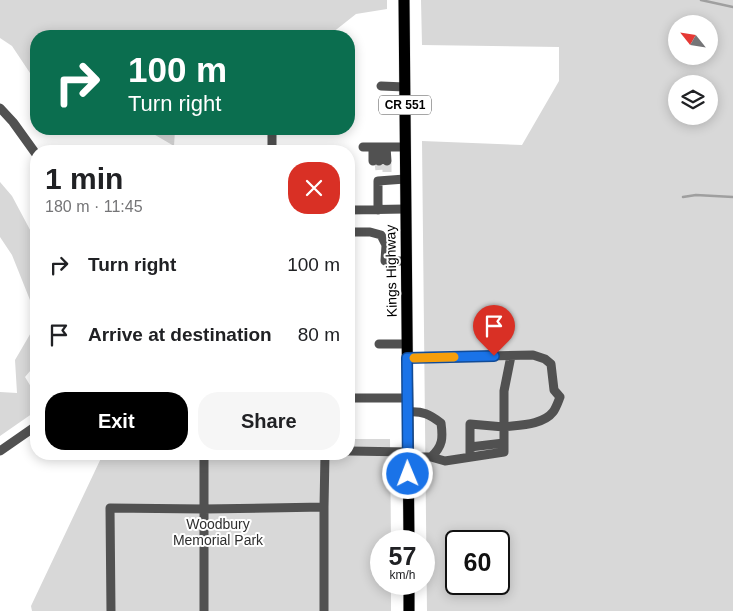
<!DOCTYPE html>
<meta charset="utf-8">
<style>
body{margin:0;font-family:Arial,sans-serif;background:#f6f6f6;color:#202124;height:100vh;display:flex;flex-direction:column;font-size:19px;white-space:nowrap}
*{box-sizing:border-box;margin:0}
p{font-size:16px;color:#757577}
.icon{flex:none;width:28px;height:28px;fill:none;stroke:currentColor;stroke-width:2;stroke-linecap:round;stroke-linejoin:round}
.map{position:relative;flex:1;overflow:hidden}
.sheet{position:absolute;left:30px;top:145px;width:325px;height:315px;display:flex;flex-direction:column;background:#fff;border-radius:20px;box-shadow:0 2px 12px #0003}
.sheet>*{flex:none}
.guide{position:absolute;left:30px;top:30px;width:325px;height:105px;border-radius:20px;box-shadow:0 2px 12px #0003;background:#0b6e4f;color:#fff;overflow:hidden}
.needle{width:32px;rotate:300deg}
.controls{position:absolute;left:668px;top:15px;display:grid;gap:10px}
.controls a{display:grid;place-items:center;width:50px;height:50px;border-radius:50%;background:#fff;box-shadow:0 2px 12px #0003;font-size:25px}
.speed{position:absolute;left:370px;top:530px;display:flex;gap:10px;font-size:25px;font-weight:700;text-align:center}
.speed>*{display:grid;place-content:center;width:65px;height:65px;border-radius:50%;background:#fff;box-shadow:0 2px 12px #0003;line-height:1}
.speed small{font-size:12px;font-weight:400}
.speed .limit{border:2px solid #111;border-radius:8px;background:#fff;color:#111}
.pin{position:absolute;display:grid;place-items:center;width:42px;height:42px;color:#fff;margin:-51px -21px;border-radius:50% 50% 50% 0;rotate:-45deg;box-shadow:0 0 5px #0007}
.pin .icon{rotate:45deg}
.me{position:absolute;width:55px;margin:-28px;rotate:359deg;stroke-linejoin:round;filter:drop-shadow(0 0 4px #0008)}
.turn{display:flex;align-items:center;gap:18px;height:105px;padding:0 15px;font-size:22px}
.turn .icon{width:65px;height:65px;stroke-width:2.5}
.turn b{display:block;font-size:35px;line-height:42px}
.round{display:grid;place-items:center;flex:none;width:52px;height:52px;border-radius:20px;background:#f6f6f6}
.headline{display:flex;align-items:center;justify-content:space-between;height:85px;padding:0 15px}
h1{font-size:30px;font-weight:700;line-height:38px}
.primary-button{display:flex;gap:10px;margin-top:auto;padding:10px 15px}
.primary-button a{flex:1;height:58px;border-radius:20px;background:#000;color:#fff;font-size:20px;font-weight:700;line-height:58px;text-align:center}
.primary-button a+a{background:#f6f6f6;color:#202124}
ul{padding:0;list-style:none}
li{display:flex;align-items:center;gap:15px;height:70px;padding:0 15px}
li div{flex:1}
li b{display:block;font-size:19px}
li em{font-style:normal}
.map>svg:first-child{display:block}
.green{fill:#d8d8d8;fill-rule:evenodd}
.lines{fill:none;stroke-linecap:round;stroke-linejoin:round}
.stream{stroke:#9f9f9f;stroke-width:2.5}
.minor-tunnel{stroke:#d9d9d9;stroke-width:9;stroke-dasharray:9 4.5;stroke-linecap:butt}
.major-casing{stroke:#dbdbdb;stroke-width:12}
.minor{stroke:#515151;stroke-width:9}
.major{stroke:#000;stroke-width:11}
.route-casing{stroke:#114b97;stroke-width:12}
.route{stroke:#1a73e8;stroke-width:9}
.slow{stroke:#f59e0b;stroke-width:9}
.labels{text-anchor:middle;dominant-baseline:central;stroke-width:4;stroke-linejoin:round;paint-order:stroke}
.shield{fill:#fff;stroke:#4c4c4c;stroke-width:1}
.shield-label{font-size:12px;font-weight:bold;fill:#000}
.street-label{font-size:14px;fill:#000;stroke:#fff}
.park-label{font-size:14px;fill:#2f2f2f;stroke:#fff}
</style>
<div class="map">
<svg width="733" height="611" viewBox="0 0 733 611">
<rect width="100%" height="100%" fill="#fff"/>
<path class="green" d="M 0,0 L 387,0 L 387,9 L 356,14 L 332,33 L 224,33 L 224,36 L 36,36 L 36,82 L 12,46 L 0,38 Z
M 421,0 L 733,0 L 733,611 L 427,611 L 422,141 L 522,145 L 559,81 L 559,47 L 422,45 ZM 676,24 L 709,24 L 709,56 L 676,56 ZM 676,84 L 709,84 L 709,116 L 676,116 ZM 456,541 L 499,541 L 499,584 L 456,584 Z
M 145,129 L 178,129 L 175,130 L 174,146 Z
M 0,182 L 12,196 L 36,241 L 36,315 L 12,255 L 0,237 Z
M 36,324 L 36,364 L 25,377 L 36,395 L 36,411 L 0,436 L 0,392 L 17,393 L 15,360 Z
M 349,439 L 390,439 L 391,541 L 381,541 L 381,584 L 391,584 L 391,611 L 32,611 L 31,606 L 103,454 L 349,454 Z"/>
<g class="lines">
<path class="stream" d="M 701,0 L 733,7
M 683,197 L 696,195 L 733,197"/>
<path class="minor-tunnel" d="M 379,161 L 380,172
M 387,172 L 387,161"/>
<g class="major-casing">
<path id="major" d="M 404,0 L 409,541
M 409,584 L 409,611"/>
</g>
<path class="minor" d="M 381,86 L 405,87
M 0,108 L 13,122 L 36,154
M 363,147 L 405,147
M 373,147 L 373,161
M 379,147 L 379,161
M 386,147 L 387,161
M 272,151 L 272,129
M 349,210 L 405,209
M 378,210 L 378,181 L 405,179
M 349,232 L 370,232 L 381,235 L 386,245 L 385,261 L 406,261
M 379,344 L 407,344
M 407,358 L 533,355 L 545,359 L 551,364 L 554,390 L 560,397 C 558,402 556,408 553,412 C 543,425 519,425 504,427 L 504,452 L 445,461 L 431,457
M 349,398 L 408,398
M 408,412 C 423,411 429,414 441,423 C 443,438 443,446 431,457 L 408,457
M 470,447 L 504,443
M 0,451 L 36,426
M 349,451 L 408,452
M 204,454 L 204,611
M 470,457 L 470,424 L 504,427 L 504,391 L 511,356
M 111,611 L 110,508 L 204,509 L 324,507
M 324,611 L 324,507 L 325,454"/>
<use href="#major" class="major"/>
</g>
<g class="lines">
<g class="route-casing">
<path id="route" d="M 408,474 L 407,358 L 494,356"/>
</g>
<use href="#route" class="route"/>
<path class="slow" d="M 414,358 L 454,357"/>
</g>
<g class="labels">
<rect class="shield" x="379" y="95.5" width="52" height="19" rx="4"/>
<g class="shield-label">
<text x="405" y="105">CR 551</text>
</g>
<g class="street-label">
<text transform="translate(391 271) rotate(-91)">Kings Highway</text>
</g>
<g class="park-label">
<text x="218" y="524">Woodbury<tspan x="218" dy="16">Memorial Park</tspan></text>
</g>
</g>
</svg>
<div class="controls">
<a><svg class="needle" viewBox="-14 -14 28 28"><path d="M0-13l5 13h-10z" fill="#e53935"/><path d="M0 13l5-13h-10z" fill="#757577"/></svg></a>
<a><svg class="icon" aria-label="layers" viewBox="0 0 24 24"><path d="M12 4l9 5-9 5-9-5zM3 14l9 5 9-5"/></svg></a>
</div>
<div class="speed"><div>57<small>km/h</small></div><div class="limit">60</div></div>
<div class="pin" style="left:494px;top:356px;background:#d93025"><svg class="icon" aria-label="arrive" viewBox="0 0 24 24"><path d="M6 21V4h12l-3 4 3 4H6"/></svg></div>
<svg class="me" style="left:408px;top:474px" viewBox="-20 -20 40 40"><circle r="17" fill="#1a73e8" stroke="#fff" stroke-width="3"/><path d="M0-11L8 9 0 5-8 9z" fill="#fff"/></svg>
<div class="guide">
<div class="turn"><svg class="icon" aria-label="right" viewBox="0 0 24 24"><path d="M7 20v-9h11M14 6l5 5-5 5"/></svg><div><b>100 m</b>Turn right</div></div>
</div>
<section class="sheet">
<div class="headline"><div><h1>1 min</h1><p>180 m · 11:45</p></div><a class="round" style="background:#d93025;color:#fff"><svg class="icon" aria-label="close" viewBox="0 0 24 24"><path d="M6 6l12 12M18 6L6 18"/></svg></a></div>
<ul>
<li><svg class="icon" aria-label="right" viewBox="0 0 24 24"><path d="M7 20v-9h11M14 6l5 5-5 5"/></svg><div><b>Turn right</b></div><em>100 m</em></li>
<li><svg class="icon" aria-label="arrive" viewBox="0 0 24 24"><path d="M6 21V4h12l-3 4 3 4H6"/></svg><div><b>Arrive at destination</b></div><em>80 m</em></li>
</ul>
<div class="primary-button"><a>Exit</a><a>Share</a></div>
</section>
</div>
